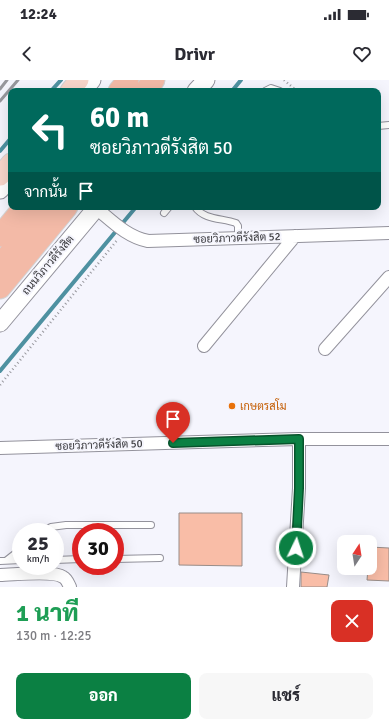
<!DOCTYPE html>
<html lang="th">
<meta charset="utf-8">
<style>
body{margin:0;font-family:Signika,Sarabun,sans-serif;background:#f7f7f7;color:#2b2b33;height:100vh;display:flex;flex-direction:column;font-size:15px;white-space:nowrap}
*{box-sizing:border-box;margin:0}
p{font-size:13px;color:#7c7c81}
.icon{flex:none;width:22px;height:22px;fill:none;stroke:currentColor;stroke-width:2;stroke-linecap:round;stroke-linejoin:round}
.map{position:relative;height:507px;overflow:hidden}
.panel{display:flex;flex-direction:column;background:#fff;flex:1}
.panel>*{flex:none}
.hud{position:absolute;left:8px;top:8px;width:373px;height:122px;border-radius:8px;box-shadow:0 4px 16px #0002;background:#00695c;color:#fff;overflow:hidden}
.needle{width:26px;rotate:12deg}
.buttons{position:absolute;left:337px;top:455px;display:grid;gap:8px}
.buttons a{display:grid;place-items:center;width:40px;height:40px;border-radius:8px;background:#fff;box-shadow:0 4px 16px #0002;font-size:20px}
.speed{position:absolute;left:12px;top:443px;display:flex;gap:8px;font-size:20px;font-weight:700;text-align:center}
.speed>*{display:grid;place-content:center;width:52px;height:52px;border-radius:50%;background:#fff;box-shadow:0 4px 16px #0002;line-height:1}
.speed small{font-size:10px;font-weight:400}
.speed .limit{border:6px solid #d22;background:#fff;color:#111}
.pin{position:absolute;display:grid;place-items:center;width:34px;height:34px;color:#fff;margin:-41px -17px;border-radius:50% 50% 50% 0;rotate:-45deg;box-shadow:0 0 4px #0007}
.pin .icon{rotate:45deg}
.me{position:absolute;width:44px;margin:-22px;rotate:4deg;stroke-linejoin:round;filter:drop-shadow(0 0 3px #0008)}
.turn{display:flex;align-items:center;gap:14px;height:84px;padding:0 16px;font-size:18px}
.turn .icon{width:52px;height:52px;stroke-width:2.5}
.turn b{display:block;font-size:28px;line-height:34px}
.then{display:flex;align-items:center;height:38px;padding:0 16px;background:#0003;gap:8px;font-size:15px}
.round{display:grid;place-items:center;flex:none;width:42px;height:42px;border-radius:8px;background:#f7f7f7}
.headline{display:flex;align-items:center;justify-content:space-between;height:68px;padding:0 16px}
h1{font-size:24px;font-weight:800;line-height:30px;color:#1e9e55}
.action{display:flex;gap:8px;margin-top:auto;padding:8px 16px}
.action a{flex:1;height:46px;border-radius:8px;background:#0b8043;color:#fff;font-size:16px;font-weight:800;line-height:46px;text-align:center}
.action a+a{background:#f7f7f7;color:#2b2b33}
.status{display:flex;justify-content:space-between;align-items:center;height:28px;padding:0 20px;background:#fff;direction:ltr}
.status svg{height:11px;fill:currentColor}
header{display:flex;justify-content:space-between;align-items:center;height:52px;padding:0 16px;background:#fff;font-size:18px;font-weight:800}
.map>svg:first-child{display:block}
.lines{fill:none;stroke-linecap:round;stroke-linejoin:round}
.stream{stroke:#4e91a1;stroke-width:4}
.building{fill:#f9bda7;stroke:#988d89}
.lane-casing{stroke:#93929c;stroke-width:8}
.street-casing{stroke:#93929c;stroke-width:14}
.secondary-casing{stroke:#93929c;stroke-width:19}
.primary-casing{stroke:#d3d3d4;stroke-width:21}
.highway-casing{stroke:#d3d3d4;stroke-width:23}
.path{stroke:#98989e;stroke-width:2.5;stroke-dasharray:1 3;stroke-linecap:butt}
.lane{stroke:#fff;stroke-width:6}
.street{stroke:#fff;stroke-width:12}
.secondary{stroke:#fff;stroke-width:17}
.primary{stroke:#f8d6ca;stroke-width:19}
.highway{stroke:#f3baa7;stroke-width:21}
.rail{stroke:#97979d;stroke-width:3}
.route-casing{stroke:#07532c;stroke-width:10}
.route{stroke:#0b8043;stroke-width:7}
.food-dot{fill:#e8710a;stroke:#f5f5fd;stroke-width:1.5}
.labels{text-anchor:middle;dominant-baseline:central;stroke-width:4;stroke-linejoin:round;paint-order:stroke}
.street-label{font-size:11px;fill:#38383c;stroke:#f5f5fd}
.food-label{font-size:11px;fill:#c56008;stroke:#f5f5fd;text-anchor:start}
</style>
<div class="status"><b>12:24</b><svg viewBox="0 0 49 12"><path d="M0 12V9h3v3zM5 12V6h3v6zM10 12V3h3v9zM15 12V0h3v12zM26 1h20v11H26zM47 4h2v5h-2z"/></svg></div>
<header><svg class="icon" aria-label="back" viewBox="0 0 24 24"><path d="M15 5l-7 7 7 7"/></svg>Drivr<svg class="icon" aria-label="heart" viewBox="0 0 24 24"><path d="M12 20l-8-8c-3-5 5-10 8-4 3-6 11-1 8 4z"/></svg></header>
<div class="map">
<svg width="389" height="507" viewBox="0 0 389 507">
<rect width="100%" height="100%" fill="#f5f5fd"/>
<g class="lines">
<path class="stream" d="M 51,11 L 61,0
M 232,11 L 241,0
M 0,71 L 11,58
M 0,291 L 136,127"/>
</g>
<path class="building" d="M 179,433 L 242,433 L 242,486 L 179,485 Z
M 370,467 L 389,468 L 389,501 L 367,500 L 368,488 L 370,488 Z
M 301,492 L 329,495 L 327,507 L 301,507 Z"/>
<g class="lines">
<g class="lane-casing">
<path id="lane" d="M 265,11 L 271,8 L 280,11
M 378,46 L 389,45
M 195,127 C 204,140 222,138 236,143 L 238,146 L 238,158
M 164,133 L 169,127
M 43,452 L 51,447 L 66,445 L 151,445
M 115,479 L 160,478
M 7,480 L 21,469
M 55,480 L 81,479
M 0,481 L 21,480"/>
</g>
<g class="street-casing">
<path id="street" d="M 96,128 C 112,141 127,157 148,161 L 389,153
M 204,266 L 295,156
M 325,269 L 389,197
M 0,368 L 299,359 L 389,359
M 0,495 C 13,495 53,490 63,497 C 67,499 68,503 70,507
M 293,507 L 299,408 L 299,359"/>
</g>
<g class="secondary-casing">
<path id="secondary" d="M 83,11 L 92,0
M 196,11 L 206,0
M 0,110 L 11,97
M 0,243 L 97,127"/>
</g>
<g class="primary-casing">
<path id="primary" d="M 70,11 L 79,0
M 0,96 L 11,83"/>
</g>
<g class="highway-casing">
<path id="highway" d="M 119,11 L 128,0
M 145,11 L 154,0
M 0,156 L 24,127
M 0,185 L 48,127
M 0,208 L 67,127"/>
</g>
<path class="path" d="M 284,0 L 297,11
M 0,305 L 118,159"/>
<use href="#lane" class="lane"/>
<use href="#street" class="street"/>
<use href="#secondary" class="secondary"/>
<use href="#primary" class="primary"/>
<use href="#highway" class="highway"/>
<path class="rail" d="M 0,9 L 7,0
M 0,21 L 18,0"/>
</g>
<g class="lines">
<g class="route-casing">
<path id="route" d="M 173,363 L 299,359 L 299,408 L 296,468"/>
</g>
<use href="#route" class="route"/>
</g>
<circle class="food-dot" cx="232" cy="326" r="4"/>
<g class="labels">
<g class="street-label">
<text transform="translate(237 158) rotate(-2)">ซอยวิภาวดีรังสิต 52</text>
<text transform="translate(48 185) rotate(-50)">ถนนวิภาวดีรังสิต</text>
<text transform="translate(99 365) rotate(-2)">ซอยวิภาวดีรังสิต 50</text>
</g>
<g class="food-label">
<text x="240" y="326">เกษตรสโม</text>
</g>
</g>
</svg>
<div class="buttons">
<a><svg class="needle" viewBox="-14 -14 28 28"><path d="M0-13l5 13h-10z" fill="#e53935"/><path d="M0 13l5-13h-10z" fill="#7c7c81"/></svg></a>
</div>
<div class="speed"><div>25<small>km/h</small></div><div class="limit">30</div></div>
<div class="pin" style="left:173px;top:363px;background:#d93025"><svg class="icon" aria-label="arrive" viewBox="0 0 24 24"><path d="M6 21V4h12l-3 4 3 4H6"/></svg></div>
<svg class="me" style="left:296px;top:468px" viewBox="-20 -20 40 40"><circle r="17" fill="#0b8043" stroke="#fff" stroke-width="3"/><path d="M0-11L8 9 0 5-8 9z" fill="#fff"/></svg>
<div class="hud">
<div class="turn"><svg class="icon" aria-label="left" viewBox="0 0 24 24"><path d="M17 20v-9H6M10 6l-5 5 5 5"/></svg><div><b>60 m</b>ซอยวิภาวดีรังสิต 50</div></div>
<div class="then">จากนั้น<svg class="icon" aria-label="arrive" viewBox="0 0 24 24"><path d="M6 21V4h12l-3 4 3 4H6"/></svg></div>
</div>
</div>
<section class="panel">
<div class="headline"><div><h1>1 นาที</h1><p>130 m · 12:25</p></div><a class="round" style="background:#d93025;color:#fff"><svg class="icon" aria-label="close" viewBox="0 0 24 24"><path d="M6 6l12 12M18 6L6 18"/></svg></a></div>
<div class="action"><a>ออก</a><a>แชร์</a></div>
</section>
